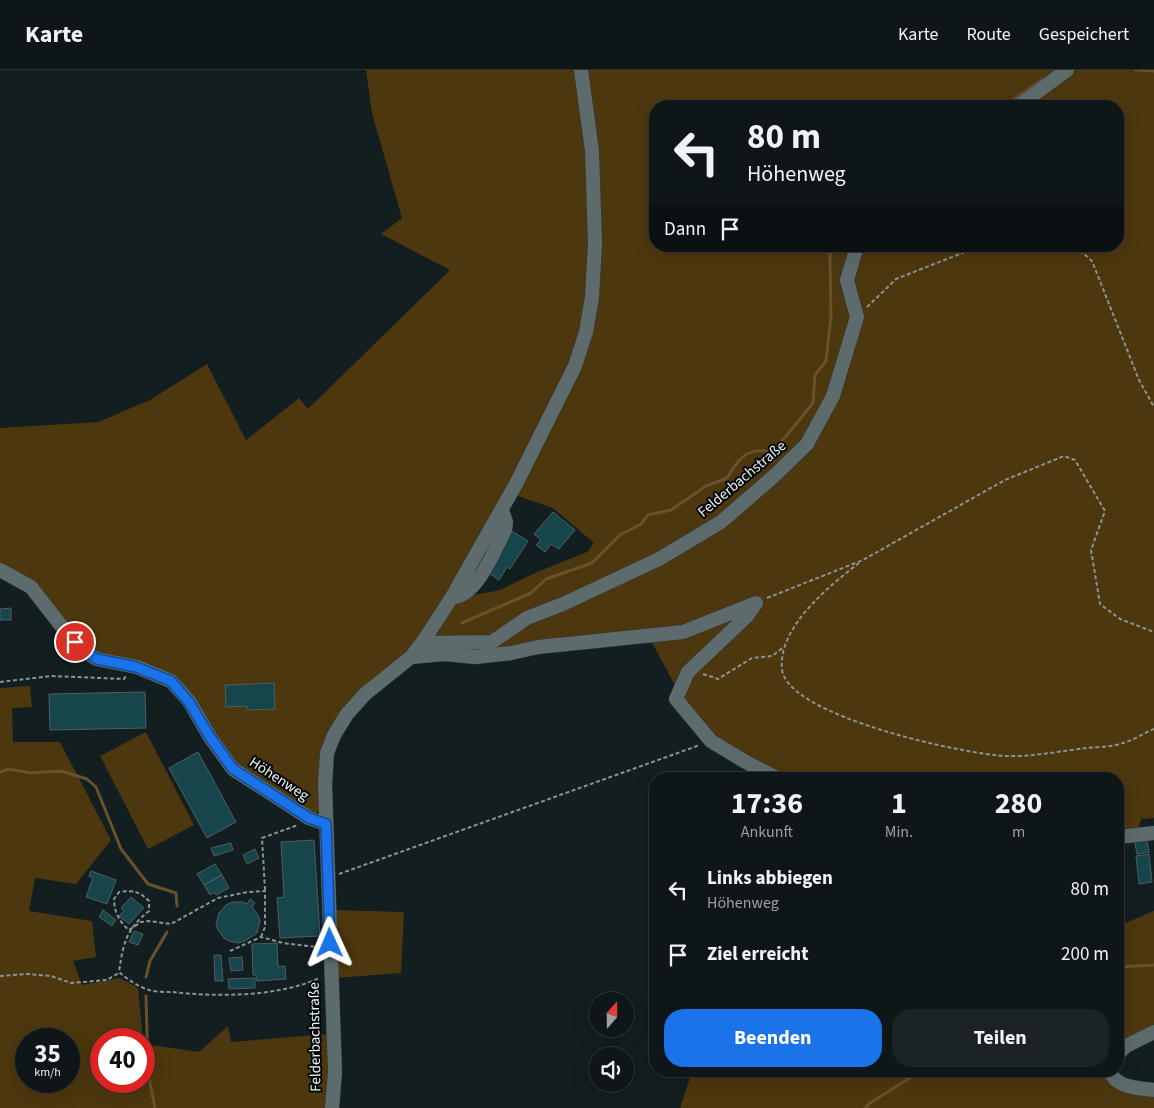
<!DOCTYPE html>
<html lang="de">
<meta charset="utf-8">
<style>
body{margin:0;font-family:"Source Sans 3",sans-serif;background:#1c2325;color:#f1f3f6;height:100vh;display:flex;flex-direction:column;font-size:19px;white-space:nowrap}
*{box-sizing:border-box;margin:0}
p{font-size:16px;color:#9b9fa2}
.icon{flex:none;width:28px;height:28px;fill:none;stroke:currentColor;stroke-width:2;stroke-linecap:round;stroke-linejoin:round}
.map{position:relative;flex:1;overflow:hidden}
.details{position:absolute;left:649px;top:702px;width:475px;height:305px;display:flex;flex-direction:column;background:#0e1618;border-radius:20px;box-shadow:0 5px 20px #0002,0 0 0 1px #2e3537}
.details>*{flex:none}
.banner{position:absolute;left:649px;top:30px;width:475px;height:152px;border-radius:20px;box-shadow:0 5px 20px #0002,0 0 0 1px #2e3537;background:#0e1618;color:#f1f3f6;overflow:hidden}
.needle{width:32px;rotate:20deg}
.fabs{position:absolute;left:589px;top:922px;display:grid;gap:10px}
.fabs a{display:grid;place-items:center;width:45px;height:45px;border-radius:50%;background:#0e1618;box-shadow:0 5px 20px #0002,0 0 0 1px #2e3537;font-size:25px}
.speed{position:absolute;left:15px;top:958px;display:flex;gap:10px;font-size:25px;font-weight:700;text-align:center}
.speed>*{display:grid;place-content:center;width:65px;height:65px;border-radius:50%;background:#0e1618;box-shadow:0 5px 20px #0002,0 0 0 1px #2e3537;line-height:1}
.speed small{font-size:12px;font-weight:400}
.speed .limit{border:8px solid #d22;background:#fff;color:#111}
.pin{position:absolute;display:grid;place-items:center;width:42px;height:42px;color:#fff;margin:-21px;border:2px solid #fff;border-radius:50%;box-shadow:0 1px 5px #0007}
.me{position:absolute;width:55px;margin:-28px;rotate:359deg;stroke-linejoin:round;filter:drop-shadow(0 0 4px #0008)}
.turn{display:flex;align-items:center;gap:18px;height:105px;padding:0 15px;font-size:22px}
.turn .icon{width:65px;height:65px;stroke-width:2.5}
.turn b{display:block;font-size:35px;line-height:42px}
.then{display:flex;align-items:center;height:48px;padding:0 15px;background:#0003;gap:10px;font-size:19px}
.eta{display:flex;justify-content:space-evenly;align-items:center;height:85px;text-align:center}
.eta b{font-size:30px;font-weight:700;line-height:35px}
.action{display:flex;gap:10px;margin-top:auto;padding:10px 15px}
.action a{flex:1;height:58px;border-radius:20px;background:#1a73e8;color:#fff;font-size:20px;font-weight:700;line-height:58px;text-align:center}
.action a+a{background:#1c2325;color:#f1f3f6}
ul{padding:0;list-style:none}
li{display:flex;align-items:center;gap:15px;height:65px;padding:0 15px}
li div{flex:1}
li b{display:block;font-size:19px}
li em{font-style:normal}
header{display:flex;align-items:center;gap:30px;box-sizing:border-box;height:70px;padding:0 25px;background:#0e1618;border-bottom:1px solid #2e3537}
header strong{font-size:24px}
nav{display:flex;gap:28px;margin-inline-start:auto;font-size:18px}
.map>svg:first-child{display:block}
.green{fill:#4d370e;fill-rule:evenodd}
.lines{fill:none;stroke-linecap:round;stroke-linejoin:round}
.stream{stroke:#6a512b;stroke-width:3}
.building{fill:#16454c;stroke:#515e61}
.minor-casing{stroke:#303739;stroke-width:15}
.path{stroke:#8a9496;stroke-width:2;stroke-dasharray:4 2.5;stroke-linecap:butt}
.minor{stroke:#5e6b6d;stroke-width:14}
.route-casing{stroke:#114b97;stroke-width:12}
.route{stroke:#1a73e8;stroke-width:9}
.labels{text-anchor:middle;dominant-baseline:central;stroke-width:4;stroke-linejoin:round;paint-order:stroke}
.street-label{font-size:15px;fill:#edf5f6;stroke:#040708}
</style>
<header>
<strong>Karte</strong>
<nav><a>Karte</a><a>Route</a><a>Gespeichert</a></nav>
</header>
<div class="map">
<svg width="1154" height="1038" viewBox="0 0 1154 1038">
<rect width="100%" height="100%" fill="#121e20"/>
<path class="green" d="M 366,0 L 577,0 L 583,32 L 589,162 L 588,212 L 583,250 L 571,291 L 547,343 L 454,515 L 411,580 L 349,634 L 333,653 L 322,683 L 321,740 L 314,744 L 236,695 L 191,627 L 97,585 L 54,539 L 0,497 L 0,358 L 98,352 L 150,330 L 207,294 L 246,370 L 299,328 L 308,339 L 450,200 L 381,164 L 402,148 L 372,43 Z
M 587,0 L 1154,0 L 1154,748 L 1143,749 L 1142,747 L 1138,759 L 1118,764 L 1118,709 L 784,709 L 714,669 L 688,640 L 646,561 L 509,580 L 423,583 L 459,528 L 500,520 L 535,503 L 587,482 L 594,473 L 553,438 L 515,425 L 591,262 L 594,48 ZM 655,36 L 1118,36 L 1118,176 L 655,176 Z
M 30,616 L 32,637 L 12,638 L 13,672 L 60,672 L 111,770 L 76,814 L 35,808 L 29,841 L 92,851 L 96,887 L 73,891 L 82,915 L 120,908 L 138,918 L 143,969 L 101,969 L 101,1011 L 144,1011 L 144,974 L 199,982 L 228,956 L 231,972 L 328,964 L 331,1005 L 327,1038 L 0,1038 L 0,618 ZM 26,969 L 69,969 L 69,1011 L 26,1011 Z
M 146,662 L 194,755 L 148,779 L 100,686 Z
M 335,840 L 404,842 L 401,903 L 336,908 Z
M 1154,841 L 1154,957 L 1118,976 L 1118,856 Z
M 692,1001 L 1104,1001 C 1108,1021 1137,1020 1154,1024 L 1154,1038 L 680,1038 Z"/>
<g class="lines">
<path class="stream" d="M 1135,0 L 1154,1
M 662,31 L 667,36
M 1004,36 L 1043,9
M 462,553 L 531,523 L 546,509 L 592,493 L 620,465 L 641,454 L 648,445 L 671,440 L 706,416 L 727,408 C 739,387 748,377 773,382 L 813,333 L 815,305 L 826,291 L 831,247 L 830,185 L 834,176
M 0,702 L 8,699 L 31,703 L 61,701 L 87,709 L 96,717 L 121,779 L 148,814 L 176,823 L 177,836
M 1118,897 L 1154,895
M 146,907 L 150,891 L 167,862
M 146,926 L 148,1002 L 155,1038
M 865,1038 L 870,1033 L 921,1001"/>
</g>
<path class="building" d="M 553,442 L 575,460 L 559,479 L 551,474 L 545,482 L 536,475 L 541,470 L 534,464 Z
M 510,460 L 528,471 L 510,499 L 507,497 L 499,510 L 486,501 Z
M 11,538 L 11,550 L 0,550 L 0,539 Z
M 274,613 L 275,639 L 247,640 L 247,636 L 226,637 L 225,615 Z
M 145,622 L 146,658 L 50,660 L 49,624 Z
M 198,682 L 236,752 L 207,768 L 169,698 Z
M 1146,766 L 1149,782 L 1137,784 L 1134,768 Z
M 314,770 L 320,866 L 280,868 L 277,828 L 284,827 L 281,772 Z
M 231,773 L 233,780 L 214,786 L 211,778 Z
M 255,779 L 259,788 L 247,794 L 243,785 Z
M 1149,784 L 1152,812 L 1139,814 L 1136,786 Z
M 215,794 L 222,805 L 204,815 L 197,804 Z
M 91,801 L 116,810 L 107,834 L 86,827 L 93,808 L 89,806 Z
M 222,805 L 229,818 L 216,825 L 215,822 L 210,825 L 204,815 Z
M 131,827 L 144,838 L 129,854 L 119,846 L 124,840 L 121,838 Z
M 250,829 L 255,833 L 252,837 L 258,845 L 260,851 L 257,863 L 245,871 L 239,873 L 229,871 L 224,868 L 218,860 L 216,854 L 219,843 L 226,835 L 232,832 L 243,832 L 247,834 Z
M 103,840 L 116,850 L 112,856 L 99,847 Z
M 134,861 L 143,864 L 138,875 L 129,872 Z
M 277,873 L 278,897 L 285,896 L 286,909 L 257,911 L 256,905 L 253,905 L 252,874 Z
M 214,885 L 221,885 L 223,911 L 215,911 Z
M 242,887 L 243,900 L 231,901 L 229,888 Z
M 255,908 L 255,918 L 229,919 L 228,909 Z"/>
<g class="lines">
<g class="minor-casing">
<path id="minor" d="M 1018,36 L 1067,0
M 0,500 L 31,517 L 66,562 L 84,581 L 97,589 L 137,597 L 171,611 L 189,631 L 210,667 L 233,699 L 309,748 L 326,754
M 452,527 C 476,528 495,479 505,460 L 506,452 L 502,440
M 422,573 L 492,572 L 527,548 L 563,534 L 659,489 L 721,452 L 774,406 L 807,374 L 833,326 L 857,247 L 847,210 L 857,176
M 411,587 L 445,584 L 475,587 L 511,583 L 538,577 L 683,562 L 756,533 L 747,546 L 688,602 L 676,629 L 711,671 L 744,691 L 779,709
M 1118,767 L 1154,763
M 1118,984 L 1126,976 L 1154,962
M 1110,1001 C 1115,1018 1139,1018 1154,1020
M 332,1038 L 335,1002 L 325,715 L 327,683 L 334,665 L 347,644 L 365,624 L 411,587 L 422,573 L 452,527 L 517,412 L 575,296 L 586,262 L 592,227 L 595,174 L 592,81 L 581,0"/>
</g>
<path class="path" d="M 1075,176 L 1092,191 L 1139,310 L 1154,337
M 867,237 L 896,209 L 980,176
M 859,493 C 829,516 778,557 782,599 C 786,646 966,685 1007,686 C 1030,687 1062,681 1086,678 C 1098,677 1112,677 1123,673 C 1134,670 1144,663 1154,659
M 767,528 L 863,490 L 1005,410 L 1064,386 L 1075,390 L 1105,441 L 1091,480 L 1100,534 L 1120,549 L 1154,562
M 703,604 L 718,609 L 752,588 L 772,586 L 784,577
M 0,612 L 52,606 L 124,609 L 126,606
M 339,804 L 700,675
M 265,820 L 262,768 L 298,755
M 261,867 L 265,857 L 265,821 L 248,822 L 218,828 L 171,854 L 149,851 L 141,852 L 129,860 C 119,852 114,841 114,829 L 119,822 C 133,820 139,821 149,831 L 149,841 C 126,859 123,874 119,902 C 127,909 139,917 149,920 C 156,922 165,922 172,922 C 216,927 279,927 319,908
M 230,881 L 261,867 L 283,873 L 317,877 L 318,893
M 0,906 L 26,904 L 51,906 L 71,913 L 107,910 L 119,903"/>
<use href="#minor" class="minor"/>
</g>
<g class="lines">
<g class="route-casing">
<path id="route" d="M 75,572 L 84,581 L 97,589 L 136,597 L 171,611 L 189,632 L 210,667 L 233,699 L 309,748 L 326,754 L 330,873"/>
</g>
<use href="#route" class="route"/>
</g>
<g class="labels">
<g class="street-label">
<text transform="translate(742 409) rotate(-40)">Felderbachstraße</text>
<text transform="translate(279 709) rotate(33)">Höhenweg</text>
<text transform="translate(315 967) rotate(-91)">Felderbachstraße</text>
</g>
</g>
</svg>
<div class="fabs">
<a><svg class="needle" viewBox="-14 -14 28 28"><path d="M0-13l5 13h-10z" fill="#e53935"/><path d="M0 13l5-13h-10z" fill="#9b9fa2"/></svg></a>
<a><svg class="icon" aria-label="sound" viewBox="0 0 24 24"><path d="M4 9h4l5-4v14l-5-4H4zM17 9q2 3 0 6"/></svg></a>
</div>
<div class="speed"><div>35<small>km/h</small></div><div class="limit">40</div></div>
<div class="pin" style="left:75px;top:572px;background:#d93025"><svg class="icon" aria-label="arrive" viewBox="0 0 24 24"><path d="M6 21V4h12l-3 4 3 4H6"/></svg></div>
<svg class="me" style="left:330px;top:873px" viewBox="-20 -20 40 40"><path d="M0-17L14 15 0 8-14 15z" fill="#1a73e8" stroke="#fff" stroke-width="4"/></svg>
<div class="banner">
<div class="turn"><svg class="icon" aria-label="left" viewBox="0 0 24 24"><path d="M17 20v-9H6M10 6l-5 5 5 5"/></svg><div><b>80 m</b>Höhenweg</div></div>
<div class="then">Dann<svg class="icon" aria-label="arrive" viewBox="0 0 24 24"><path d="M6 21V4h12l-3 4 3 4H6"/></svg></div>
</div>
<section class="details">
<div class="eta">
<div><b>17:36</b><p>Ankunft</p></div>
<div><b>1</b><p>Min.</p></div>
<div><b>280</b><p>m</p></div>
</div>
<ul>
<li><svg class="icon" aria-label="left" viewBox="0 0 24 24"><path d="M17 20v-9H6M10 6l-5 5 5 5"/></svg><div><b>Links abbiegen</b><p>Höhenweg</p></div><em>80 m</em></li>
<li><svg class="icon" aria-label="arrive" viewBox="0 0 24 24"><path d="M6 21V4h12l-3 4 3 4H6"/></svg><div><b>Ziel erreicht</b></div><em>200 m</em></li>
</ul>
<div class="action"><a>Beenden</a><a>Teilen</a></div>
</section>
</div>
